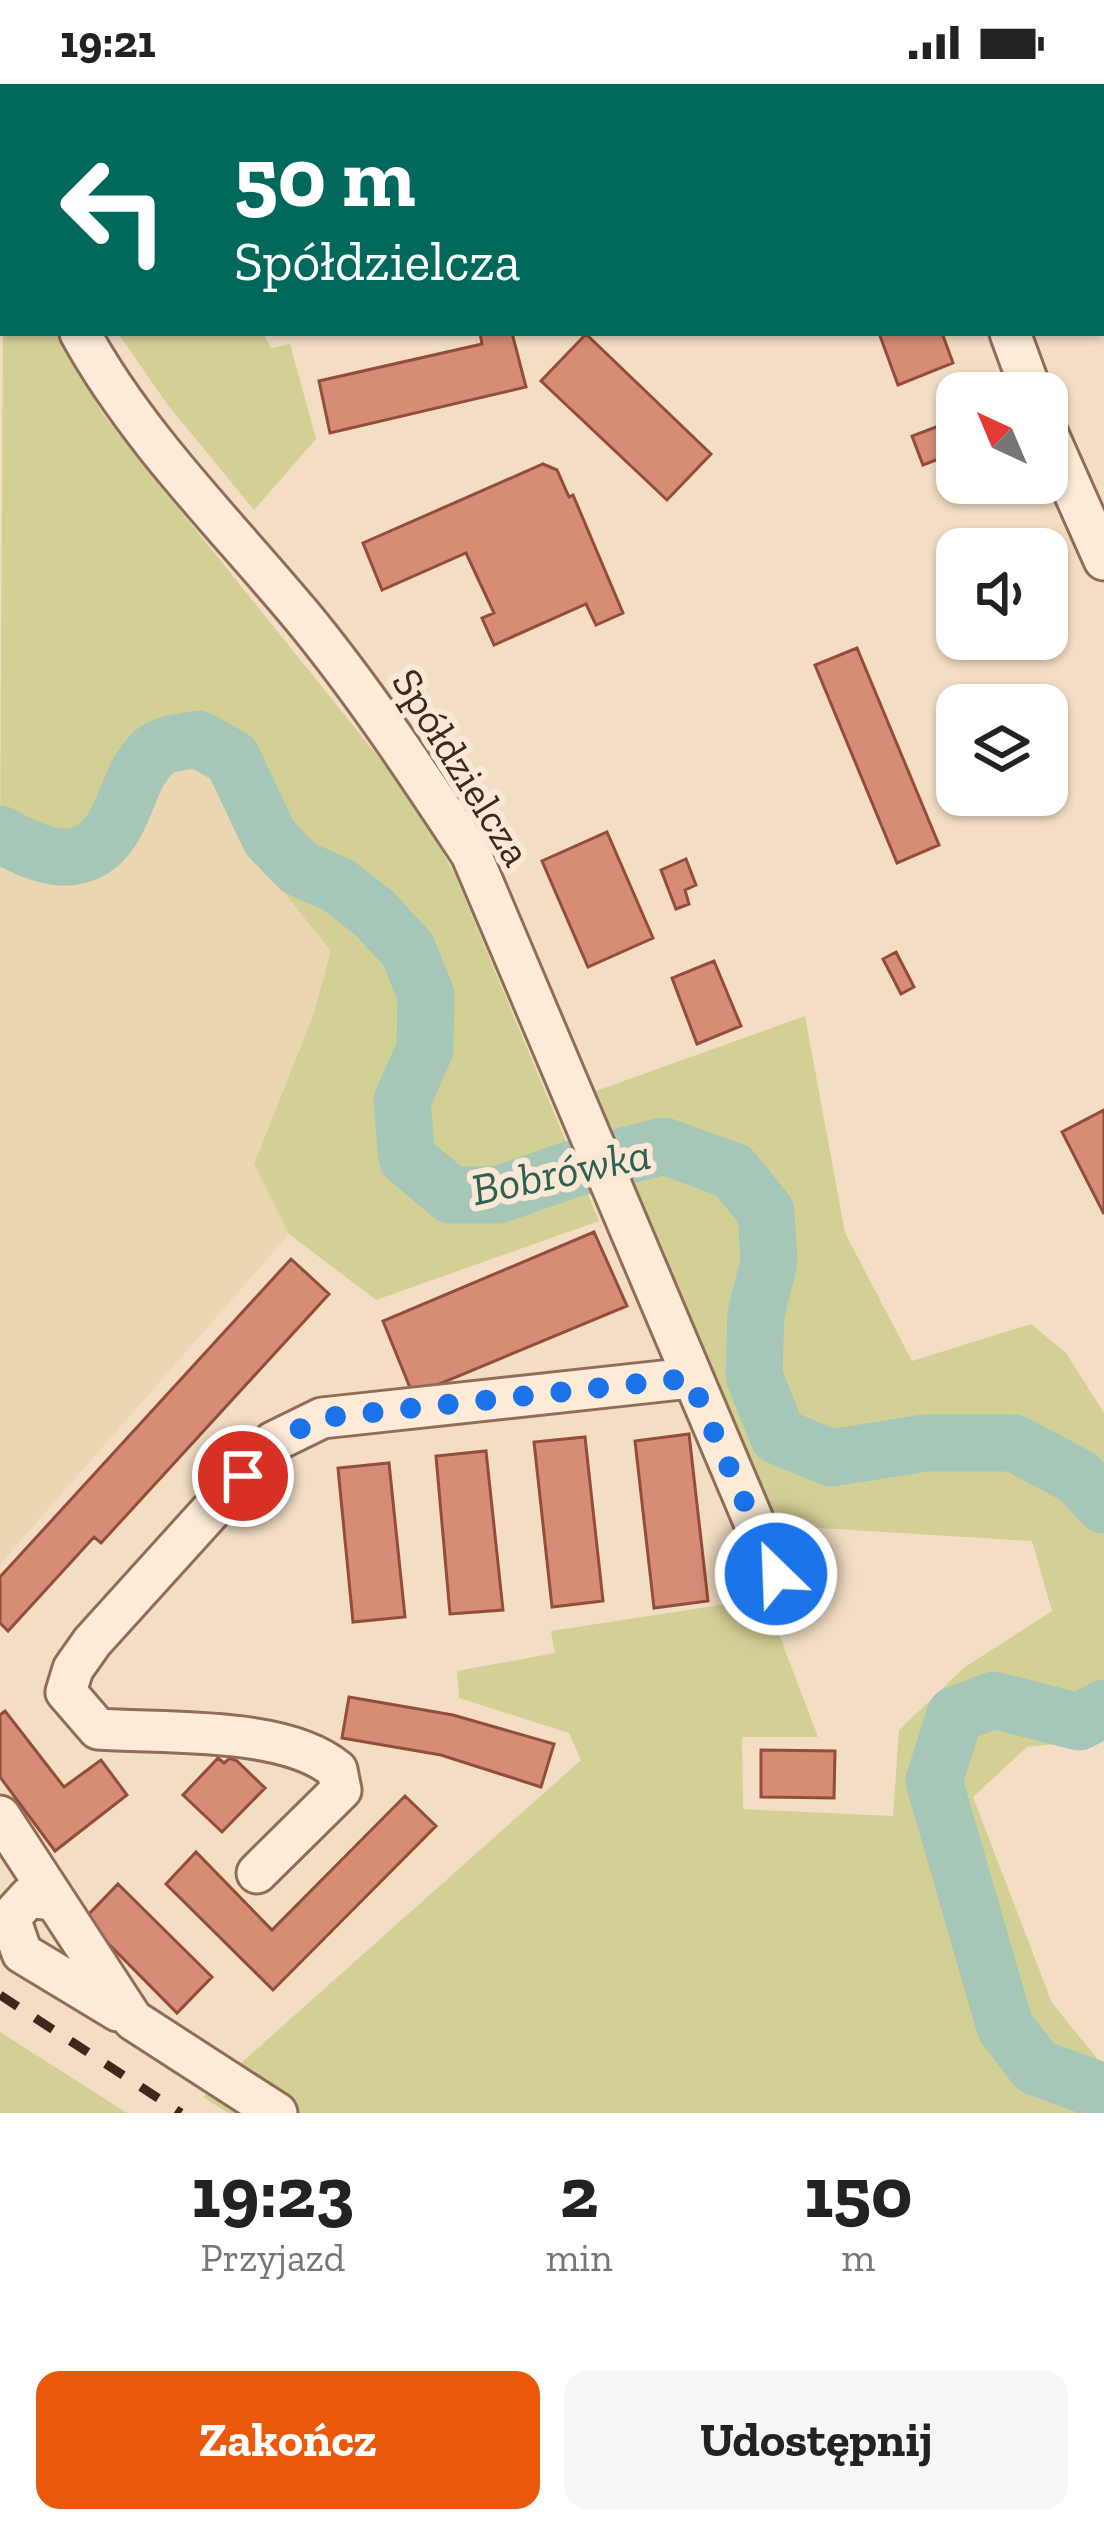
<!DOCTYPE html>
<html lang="pl">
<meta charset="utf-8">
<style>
body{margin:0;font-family:"Zilla Slab",serif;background:#f6f6f6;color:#222;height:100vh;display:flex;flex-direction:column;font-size:45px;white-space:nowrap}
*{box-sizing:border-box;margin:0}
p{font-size:39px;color:#767676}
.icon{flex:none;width:66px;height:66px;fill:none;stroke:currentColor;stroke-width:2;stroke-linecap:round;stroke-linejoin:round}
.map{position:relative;height:2029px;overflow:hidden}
.sheet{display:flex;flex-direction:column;background:#fff;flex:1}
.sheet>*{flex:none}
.top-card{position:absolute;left:0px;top:0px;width:1104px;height:252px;box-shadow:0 3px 9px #0004;background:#00695c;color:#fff;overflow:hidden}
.needle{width:78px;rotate:316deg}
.controls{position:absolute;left:936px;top:288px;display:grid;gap:24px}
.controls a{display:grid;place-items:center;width:132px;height:132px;border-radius:24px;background:#fff;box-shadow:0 3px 9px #0004;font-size:60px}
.pin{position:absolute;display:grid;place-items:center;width:102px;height:102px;color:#fff;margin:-51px;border:6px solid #fff;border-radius:50%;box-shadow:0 3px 12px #0007}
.me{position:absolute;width:132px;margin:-66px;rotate:336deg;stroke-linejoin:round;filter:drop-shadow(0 0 9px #0008)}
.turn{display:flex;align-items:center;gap:42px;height:252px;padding:0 36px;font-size:54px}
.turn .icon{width:156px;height:156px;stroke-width:2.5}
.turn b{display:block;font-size:84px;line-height:102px}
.eta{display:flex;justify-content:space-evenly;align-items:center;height:204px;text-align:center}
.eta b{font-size:72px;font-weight:700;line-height:84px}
.action{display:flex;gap:24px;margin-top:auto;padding:24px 36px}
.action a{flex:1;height:138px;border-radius:24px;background:#ea580c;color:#fff;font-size:48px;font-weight:700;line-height:138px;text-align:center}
.action a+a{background:#f6f6f6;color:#222}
.status{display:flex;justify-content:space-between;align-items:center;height:84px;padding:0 60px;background:#fff;direction:ltr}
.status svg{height:33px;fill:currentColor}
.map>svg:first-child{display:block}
.farmland{fill:#ead6b0}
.green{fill:#d3d096}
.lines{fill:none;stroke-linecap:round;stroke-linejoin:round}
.river{stroke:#a6c6b7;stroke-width:57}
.building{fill:#d68c75;stroke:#934d3a;stroke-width:3}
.minor-casing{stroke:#916c57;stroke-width:45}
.minor{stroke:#fdebd8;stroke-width:39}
.rail{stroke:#3f271d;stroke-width:9;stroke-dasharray:21 21;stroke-linecap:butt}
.route{stroke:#1a73e8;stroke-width:21;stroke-dasharray:0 37.8}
.labels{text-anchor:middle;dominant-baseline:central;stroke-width:12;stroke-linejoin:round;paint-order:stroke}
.street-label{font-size:42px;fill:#3f271d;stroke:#fae8d4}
.water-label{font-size:45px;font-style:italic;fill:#2b6053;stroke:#fae8d4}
</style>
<div class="status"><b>19:21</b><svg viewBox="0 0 49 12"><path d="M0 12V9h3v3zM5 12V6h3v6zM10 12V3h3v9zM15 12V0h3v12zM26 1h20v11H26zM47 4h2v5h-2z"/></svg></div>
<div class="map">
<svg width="1104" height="2029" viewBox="0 0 1104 2029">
<rect width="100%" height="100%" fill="#f3ddc4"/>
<path class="farmland" d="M 184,674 L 207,683 L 247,762 L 332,867 L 313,932 L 254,1080 L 289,1150 L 0,1480 L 0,776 L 50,796 L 136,732 L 153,693 Z"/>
<path class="green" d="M 3,204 L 3,249 L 57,249 L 102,329 L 417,721 L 455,791 L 599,1137 L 376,1216 L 289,1150 L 254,1080 L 313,932 L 331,867 L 247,762 L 207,683 L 184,674 L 153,693 L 136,732 L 83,788 L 50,796 L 0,776 Z
M 118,249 L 263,249 L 271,264 L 290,260 L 316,355 L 254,426 L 167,320 Z
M 805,932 L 845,1149 L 912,1277 L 1031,1240 L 1066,1269 L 1104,1329 L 1104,1648 L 1085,1657 L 1027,1663 L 973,1713 L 1052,1919 L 1104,1983 L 1104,2029 L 228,2029 L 203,2013 L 581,1676 L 569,1649 L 459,1614 L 457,1587 L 555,1569 L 551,1547 L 765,1514 L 818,1653 L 742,1653 L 743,1725 L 893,1732 L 899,1646 L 965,1583 L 1052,1527 L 1032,1457 L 771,1441 L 596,1007 Z
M 0,1948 L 127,2029 L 0,2029 Z"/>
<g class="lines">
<path class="river" d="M 0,750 C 39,772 84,792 114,742 C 129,717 131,689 154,668 C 164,659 184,658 198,655 L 232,674 L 270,754 L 299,784 L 338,801 L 375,830 L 408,866 L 426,911 L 425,965 L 402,1017 L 407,1074 L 451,1111 L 498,1111 L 569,1086 L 664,1062 L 733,1087 L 766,1128 L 769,1178 L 756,1230 L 754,1292 L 778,1352 L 831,1374 L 925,1359 L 1014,1359 L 1078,1393 L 1104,1421
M 1104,1624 L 1079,1638 L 994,1616 L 955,1631 L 934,1697 L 1005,1943 L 1036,1983 L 1104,2008"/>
</g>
<path class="building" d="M 241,0 L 421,0 L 421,3 L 241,3 Z
M 480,249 L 512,249 L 526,303 L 330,349 L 319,297 L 482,260 Z
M 879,249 L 942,249 L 953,279 L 898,301 Z
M 586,250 L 711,370 L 667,416 L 541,297 Z
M 957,335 L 957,368 L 923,381 L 912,352 Z
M 543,380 L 557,386 L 569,413 L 573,411 L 623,529 L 596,541 L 586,520 L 494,561 L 482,534 L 494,529 L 466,469 L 382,506 L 363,459 Z
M 857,564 L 939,761 L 897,779 L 815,581 Z
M 607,748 L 653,854 L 588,883 L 542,777 Z
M 686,775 L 696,801 L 685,806 L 689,820 L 676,825 L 661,786 Z
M 896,868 L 914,903 L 901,910 L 883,875 Z
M 714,877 L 741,942 L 697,960 L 672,894 Z
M 1104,1026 L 1104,1130 L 1062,1048 Z
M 594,1148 L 627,1222 L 413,1311 L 383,1237 Z
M 291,1175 L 329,1210 L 101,1459 L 94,1453 L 8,1547 L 0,1539 L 0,1493 Z
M 689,1350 L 708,1517 L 654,1524 L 635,1357 Z
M 585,1353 L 603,1517 L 552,1523 L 534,1358 Z
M 486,1367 L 503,1526 L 450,1530 L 436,1372 Z
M 389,1379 L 405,1533 L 353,1538 L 338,1384 Z
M 349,1613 L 453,1631 L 554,1660 L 541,1703 L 441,1671 L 342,1654 Z
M 5,1627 L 64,1703 L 101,1676 L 127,1711 L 55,1767 L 0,1693 L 0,1631 Z
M 761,1666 L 835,1667 L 834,1714 L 761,1713 Z
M 218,1674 L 224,1679 L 230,1674 L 237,1677 L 265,1704 L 222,1748 L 183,1711 Z
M 405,1712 L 436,1742 L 273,1906 L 166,1800 L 196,1768 L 272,1846 Z
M 118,1800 L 212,1893 L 177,1929 L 84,1835 Z"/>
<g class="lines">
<g class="minor-casing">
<path id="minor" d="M 25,0 L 25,3
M 917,0 L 918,3
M 80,249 C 137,353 225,440 301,531 C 363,606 417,688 471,770 L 776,1490
M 1010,249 L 1032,309
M 1047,348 L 1104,476
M 0,1732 L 133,1936 L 277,2029
M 257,1789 L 341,1706 L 337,1686 C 285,1642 166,1650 98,1645 L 66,1608 L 73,1585 L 92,1558 L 273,1358 L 322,1334 L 690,1294
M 50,1816 L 29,1813 L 10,1834 L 22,1869 L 118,1927"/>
</g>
<use href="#minor" class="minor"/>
<path class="rail" d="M 0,1911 L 181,2029"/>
</g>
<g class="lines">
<path class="route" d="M 243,1392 L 273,1358 L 322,1334 L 690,1294 L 776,1490"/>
</g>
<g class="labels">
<g class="street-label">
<text transform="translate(462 683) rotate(58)">Spółdzielcza</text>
</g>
<g class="water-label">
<text transform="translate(561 1088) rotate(-12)">Bobrówka</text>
</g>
</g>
</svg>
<div class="controls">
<a><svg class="needle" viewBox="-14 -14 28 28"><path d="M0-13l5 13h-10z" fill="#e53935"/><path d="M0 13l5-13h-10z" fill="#767676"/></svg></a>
<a><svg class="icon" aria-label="sound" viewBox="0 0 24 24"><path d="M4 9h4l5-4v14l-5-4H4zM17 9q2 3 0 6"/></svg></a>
<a><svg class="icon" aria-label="layers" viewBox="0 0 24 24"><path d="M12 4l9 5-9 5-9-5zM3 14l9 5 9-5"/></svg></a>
</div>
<div class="pin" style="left:243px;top:1392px;background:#d93025"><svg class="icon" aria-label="arrive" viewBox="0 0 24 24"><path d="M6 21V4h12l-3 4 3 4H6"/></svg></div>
<svg class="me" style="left:776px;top:1490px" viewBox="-20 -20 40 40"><circle r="17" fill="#1a73e8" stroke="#fff" stroke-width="3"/><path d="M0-11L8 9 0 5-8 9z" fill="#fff"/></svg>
<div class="top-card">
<div class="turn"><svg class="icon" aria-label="left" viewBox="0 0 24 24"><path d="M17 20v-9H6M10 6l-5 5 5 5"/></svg><div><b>50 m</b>Spółdzielcza</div></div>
</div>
</div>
<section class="sheet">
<div class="eta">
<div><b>19:23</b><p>Przyjazd</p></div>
<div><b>2</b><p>min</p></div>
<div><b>150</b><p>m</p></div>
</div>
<div class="action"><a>Zakończ</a><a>Udostępnij</a></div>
</section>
